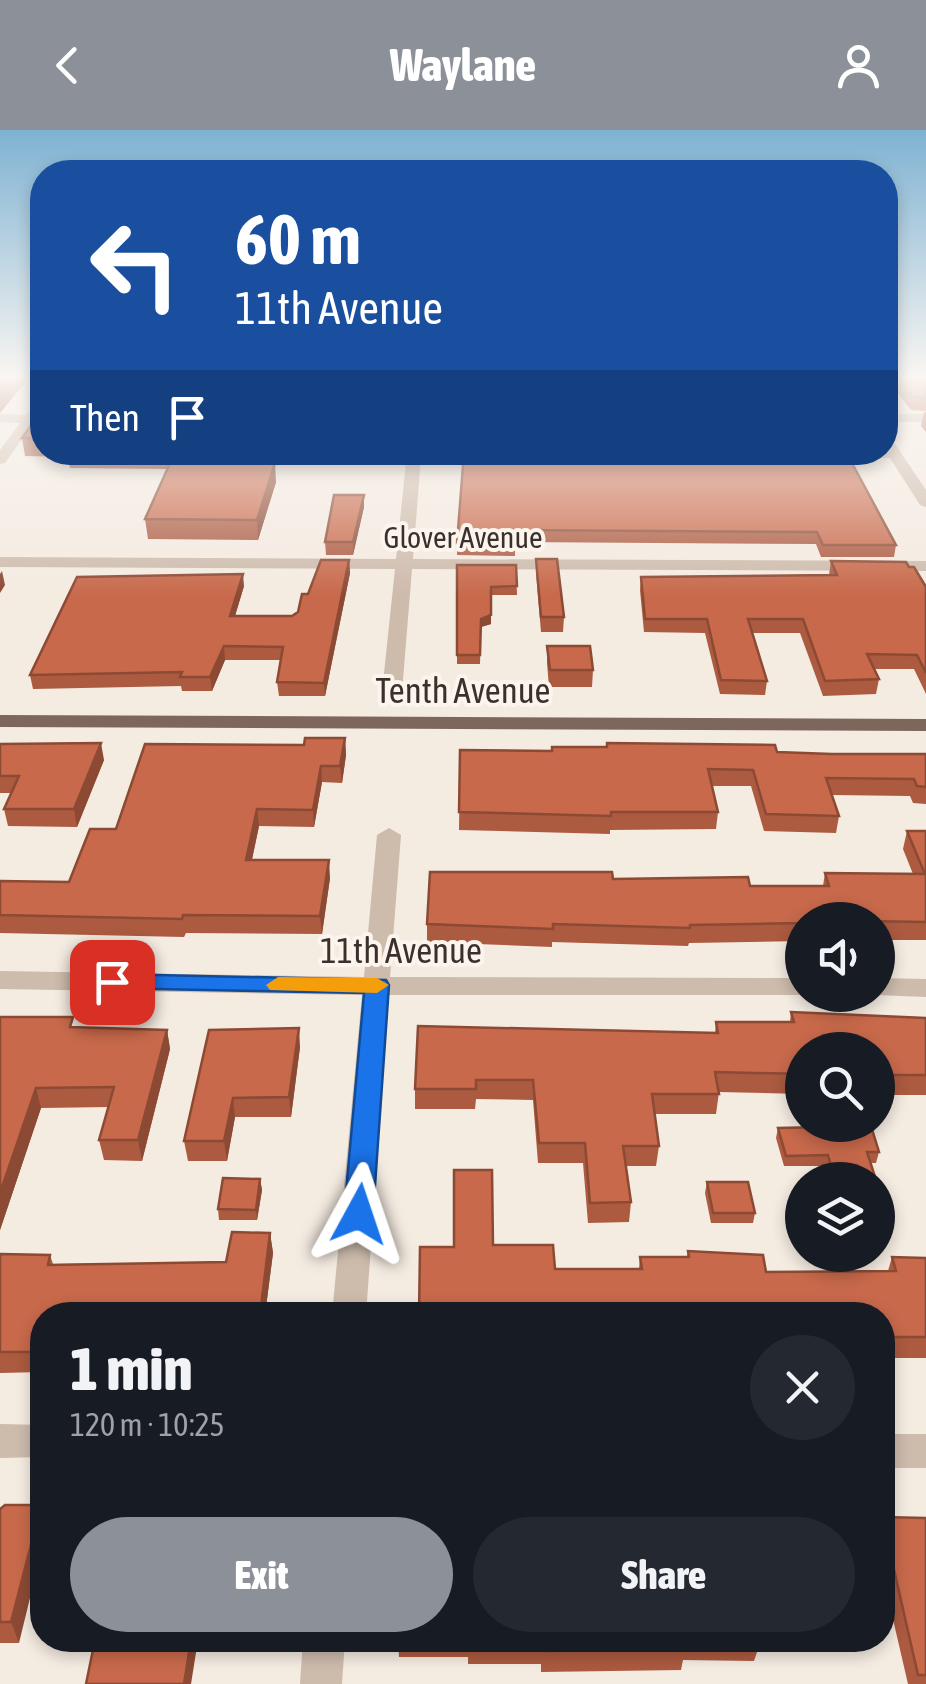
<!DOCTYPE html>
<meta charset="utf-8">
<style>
body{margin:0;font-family:"Asap Condensed",sans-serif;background:#242831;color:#f1f3f6;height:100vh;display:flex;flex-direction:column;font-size:38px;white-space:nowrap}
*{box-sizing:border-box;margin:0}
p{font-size:32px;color:#9ea1a6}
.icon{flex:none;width:55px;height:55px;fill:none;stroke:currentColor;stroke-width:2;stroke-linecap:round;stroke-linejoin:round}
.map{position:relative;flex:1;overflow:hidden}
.drawer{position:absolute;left:30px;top:1172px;width:865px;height:350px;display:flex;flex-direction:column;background:#171b24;border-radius:40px;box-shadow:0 5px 15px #0003}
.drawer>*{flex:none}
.hud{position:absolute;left:30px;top:30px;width:868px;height:305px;border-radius:40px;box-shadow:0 5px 15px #0003;background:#1a4fa0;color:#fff;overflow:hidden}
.tools{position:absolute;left:785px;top:772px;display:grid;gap:20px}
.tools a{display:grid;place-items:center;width:110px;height:110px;border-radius:50%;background:#171b24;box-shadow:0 5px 15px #0003;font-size:50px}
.pin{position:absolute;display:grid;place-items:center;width:85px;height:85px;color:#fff;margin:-42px;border-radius:20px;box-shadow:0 5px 15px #0006}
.me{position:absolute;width:110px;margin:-55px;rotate:5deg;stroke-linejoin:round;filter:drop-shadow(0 0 8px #0008)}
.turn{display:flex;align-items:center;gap:35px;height:210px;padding:0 40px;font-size:45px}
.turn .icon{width:130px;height:130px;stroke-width:2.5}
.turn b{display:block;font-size:70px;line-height:85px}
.then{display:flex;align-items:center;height:95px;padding:0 40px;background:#0003;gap:20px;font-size:38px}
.round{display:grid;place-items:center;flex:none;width:105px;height:105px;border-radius:52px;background:#242831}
.headline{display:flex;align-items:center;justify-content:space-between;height:170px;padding:0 40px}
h1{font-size:60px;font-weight:800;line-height:75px}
.primary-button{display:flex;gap:20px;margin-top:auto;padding:20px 40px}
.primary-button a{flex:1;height:115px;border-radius:60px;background:#8c9099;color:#fff;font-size:40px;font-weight:800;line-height:115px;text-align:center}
.primary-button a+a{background:#242831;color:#f1f3f6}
header{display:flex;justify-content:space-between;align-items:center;height:130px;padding:0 40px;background:#8c9099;color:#fff;font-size:45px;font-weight:800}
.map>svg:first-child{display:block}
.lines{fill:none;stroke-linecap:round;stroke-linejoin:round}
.street{fill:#cdbbac;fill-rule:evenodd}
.primary{fill:#7d675c;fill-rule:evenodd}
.wall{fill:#ac5a40}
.shaded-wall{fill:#8c4a34}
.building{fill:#c8694b;stroke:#8c4a34;stroke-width:2.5}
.route{fill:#1a73e8;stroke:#114b97;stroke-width:2.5}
.slow{fill:#f59e0b}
.labels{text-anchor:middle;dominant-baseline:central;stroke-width:8;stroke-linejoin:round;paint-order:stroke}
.far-street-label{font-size:30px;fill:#3b302b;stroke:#fbf5ee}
.street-label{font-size:35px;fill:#3b302b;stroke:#fbf5ee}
</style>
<header><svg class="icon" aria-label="back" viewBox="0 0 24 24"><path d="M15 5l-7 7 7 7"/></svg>Waylane<svg class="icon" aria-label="person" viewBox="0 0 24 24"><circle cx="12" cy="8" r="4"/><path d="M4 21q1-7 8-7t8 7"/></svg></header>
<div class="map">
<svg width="926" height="1554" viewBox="0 0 926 1554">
<rect width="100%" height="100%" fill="#f4ebe1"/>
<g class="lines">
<path class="street" d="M 42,268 L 42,281 L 5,333 L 0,334 L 0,320 L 20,293 L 0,292 L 0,284 L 26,285 Z
M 885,284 L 926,284 L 926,292 L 885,292 Z
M 885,310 L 893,311 L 926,360 L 926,377 L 920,375 L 890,328 L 814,328 L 807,324 L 885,322 Z
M 407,322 L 656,323 L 649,327 L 421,327 L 413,429 L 926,431 L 926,441 L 412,439 L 402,562 L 392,568 L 382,562 L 395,439 L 0,437 L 0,427 L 396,429 Z
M 389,698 L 401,705 L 390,847 L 802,848 L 804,865 L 389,865 L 366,1185 L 332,1185 L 362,865 L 0,859 L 0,841 L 364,847 L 377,705 Z
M 878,848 L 926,849 L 926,867 L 876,865 Z
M 0,1294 L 42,1295 L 42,1327 L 0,1328 Z
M 882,1304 L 926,1304 L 926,1338 L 882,1338 Z
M 303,1510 L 345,1510 L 342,1554 L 300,1554 Z"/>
<path class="primary" d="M 0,585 L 926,589 L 926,601 L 0,597 Z"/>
</g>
<path class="wall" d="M 887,249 L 926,249 L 926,281 L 911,280 Z
M 42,280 L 42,322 L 268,322 L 265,333 L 276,352 L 258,410 L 148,409 L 145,389 L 167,339 L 70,338 L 68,327 L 25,326 L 22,308 Z
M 924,282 L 926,282 L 926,302 L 921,296 Z
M 615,322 L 896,415 L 894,427 L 821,427 L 816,414 L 515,412 L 515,426 L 457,425 L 457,413 L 497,326 L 614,327 Z
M 364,377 L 353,425 L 326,425 L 325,412 Z
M 536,429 L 564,487 L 563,502 L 541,502 L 536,443 Z
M 349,430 L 350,443 L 325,566 L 279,566 L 277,552 L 281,530 L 225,530 L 212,561 L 182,561 L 181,556 L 33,559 L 30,545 L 244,456 L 235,486 L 292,486 L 298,482 L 308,464 Z
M 831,431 L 909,437 L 926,457 L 926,564 L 914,539 L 874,539 L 879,549 L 876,564 L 823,566 L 800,503 L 752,503 L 767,551 L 765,565 L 720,564 L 705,503 L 644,502 L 640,460 L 641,447 L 829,445 Z
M 457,435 L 516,435 L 517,465 L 491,465 L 491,494 L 481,497 L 480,534 L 457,534 Z
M 547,516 L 593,540 L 592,557 L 549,557 L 547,533 Z
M 345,608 L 346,625 L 342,653 L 322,652 L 314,697 L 259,696 L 252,730 L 330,748 L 322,804 L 186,803 L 184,807 L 0,803 L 0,751 L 69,752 L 116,699 L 304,615 Z
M 0,614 L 104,630 L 77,697 L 8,696 L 4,679 L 11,663 L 0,663 Z
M 460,620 L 926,624 L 926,674 L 913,673 L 910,666 L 832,665 L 839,686 L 836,703 L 764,701 L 751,656 L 712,656 L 718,682 L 716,699 L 610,700 L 610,704 L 459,700 Z
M 907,701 L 926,701 L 926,810 L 878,810 L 878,790 L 802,790 L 802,811 L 689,813 L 688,816 L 552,812 L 552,817 L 427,812 L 427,794 L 613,749 L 750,756 L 823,756 L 825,743 L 913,744 L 903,719 Z
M 791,882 L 926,888 L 926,965 L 878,965 L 878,920 L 802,920 L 802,964 L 719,962 L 716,984 L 655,984 L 659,1016 L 656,1036 L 626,1036 L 631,1072 L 629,1092 L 588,1093 L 583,1033 L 538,1033 L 533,970 L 476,969 L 475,979 L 415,979 L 415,959 L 715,903 L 716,892 L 790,892 Z
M 0,887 L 75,897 L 167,900 L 170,919 L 142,1031 L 104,1030 L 99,1010 L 109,977 L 41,978 L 0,1100 Z
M 209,900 L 300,917 L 291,987 L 235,987 L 227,1031 L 188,1031 L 184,1011 Z
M 778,998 L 879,1022 L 876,1033 L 871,1033 L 876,1050 L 829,1050 L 825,1036 L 784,1036 L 776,1008 Z
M 260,1049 L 262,1060 L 257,1090 L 219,1090 L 218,1079 Z
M 707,1052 L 755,1083 L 753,1093 L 711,1093 L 705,1063 Z
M 878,1054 L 887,1085 L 884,1096 L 878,1096 Z
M 270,1103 L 273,1123 L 265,1185 L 42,1185 L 42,1242 L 0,1243 L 0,1124 L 50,1125 L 53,1134 L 226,1132 Z
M 493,1115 L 555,1139 L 639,1139 L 640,1127 L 687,1127 L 688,1121 L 766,1142 L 888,1141 L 892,1127 L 926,1128 L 926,1228 L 882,1228 L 882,1185 L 419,1185 L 454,1117 Z
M 0,1379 L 19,1513 L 0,1513 Z
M 882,1387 L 926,1388 L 926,1554 L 908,1554 L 882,1442 Z
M 398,1510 L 833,1510 L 832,1515 L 815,1514 L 813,1522 L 758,1519 L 754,1531 L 683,1530 L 681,1540 L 541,1542 L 541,1534 L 468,1534 L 468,1527 L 399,1527 Z"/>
<path class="shaded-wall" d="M 1,249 L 28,249 L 0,283 L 0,250 Z
M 260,322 L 268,322 L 258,352 L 256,333 Z
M 275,333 L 276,352 L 258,410 L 257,390 Z
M 364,365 L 364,377 L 353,425 L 353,412 Z
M 349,430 L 350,443 L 325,566 L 324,553 Z
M 2,441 L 5,455 L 0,463 L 0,444 Z
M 243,444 L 244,456 L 231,499 L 230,486 Z
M 491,485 L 491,494 L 481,497 L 481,489 Z
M 224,516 L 225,530 L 212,561 L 210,547 Z
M 345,608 L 346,625 L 342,653 L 340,636 Z
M 101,613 L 104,630 L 77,697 L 74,679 Z
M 321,636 L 322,652 L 314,697 L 313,680 Z
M 257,679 L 259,696 L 248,747 L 246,730 Z
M 329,730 L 330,748 L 322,804 L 320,786 Z
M 299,898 L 300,917 L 291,987 L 289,967 Z
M 167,900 L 170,919 L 142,1031 L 138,1010 Z
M 36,958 L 41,978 L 0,1100 L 0,1063 Z
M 233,968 L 235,987 L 227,1031 L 224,1011 Z
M 260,1049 L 262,1060 L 257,1090 L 256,1080 Z
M 270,1103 L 273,1123 L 265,1185 L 260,1185 Z
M 39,1384 L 42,1394 L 42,1419 L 19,1513 L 11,1492 Z
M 191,1510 L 198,1510 L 191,1554 L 184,1554 Z"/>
<path class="building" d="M 899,249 L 926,249 L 926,268 L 913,267 Z
M 42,280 L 42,308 L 22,308 Z
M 175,322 L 260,322 L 256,333 L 275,333 L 257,390 L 145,389 Z
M 464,322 L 496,322 L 497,326 L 616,327 L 615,322 L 846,322 L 896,415 L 823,415 L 817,402 L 514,400 L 515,413 L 457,413 Z
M 334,365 L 364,365 L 353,412 L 325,412 Z
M 536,429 L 557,429 L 564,487 L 541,487 Z
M 321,430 L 349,430 L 324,553 L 277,552 L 283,517 L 224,516 L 210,547 L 180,547 L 182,542 L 30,545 L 77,447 L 243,444 L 230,486 L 292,486 L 298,482 L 302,464 L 308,464 Z
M 831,431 L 906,432 L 909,437 L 914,437 L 926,457 L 926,543 L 917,525 L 867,524 L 879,549 L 825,551 L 803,489 L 748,489 L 767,551 L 721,550 L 707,489 L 645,489 L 641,447 L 837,445 Z
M 457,435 L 516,435 L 517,456 L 491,457 L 491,485 L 481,489 L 480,525 L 457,525 Z
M 547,516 L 590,516 L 593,540 L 550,540 Z
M 305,608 L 345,608 L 340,636 L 321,636 L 313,680 L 257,679 L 246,730 L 329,730 L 320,786 L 183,785 L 182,789 L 0,785 L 0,751 L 69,752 L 90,699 L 116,699 L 145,614 L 304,615 Z
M 101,613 L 74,679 L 4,679 L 19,646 L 0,646 L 0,614 Z
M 607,613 L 775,615 L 777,622 L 832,624 L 926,624 L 926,657 L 917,656 L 914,649 L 826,648 L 839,686 L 766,684 L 753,640 L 708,639 L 718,682 L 611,682 L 611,686 L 459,682 L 460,620 L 552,621 L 552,617 L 607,617 Z
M 907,701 L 926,701 L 926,792 L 802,790 L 802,793 L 690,795 L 690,798 L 553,794 L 553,799 L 427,794 L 430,742 L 612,742 L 613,749 L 748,747 L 750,756 L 829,756 L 825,743 L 925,744 Z
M 791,882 L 926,888 L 926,945 L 878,945 L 878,920 L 802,920 L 802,944 L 715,942 L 719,964 L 652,964 L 659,1016 L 623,1016 L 631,1072 L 590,1073 L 585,1013 L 539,1013 L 533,950 L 476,950 L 476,959 L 415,959 L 418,896 L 718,903 L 716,892 L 794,892 Z
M 0,887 L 73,887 L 70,897 L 167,900 L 138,1010 L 99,1010 L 114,957 L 36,958 L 0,1063 Z
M 299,898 L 289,967 L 233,968 L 224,1011 L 184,1011 L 209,900 Z
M 871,996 L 879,1022 L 867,1022 L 876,1050 L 835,1050 L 828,1025 L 786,1026 L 778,998 Z
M 454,1040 L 492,1040 L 493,1115 L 553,1115 L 555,1139 L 642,1139 L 640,1127 L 689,1127 L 688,1121 L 763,1125 L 766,1142 L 896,1141 L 892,1127 L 926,1128 L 926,1207 L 888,1207 L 886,1203 L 882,1203 L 882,1185 L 419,1185 L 420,1117 L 454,1117 Z
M 223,1048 L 260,1049 L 256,1080 L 218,1079 Z
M 707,1052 L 748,1052 L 755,1083 L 713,1083 Z
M 878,1054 L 887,1085 L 878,1085 Z
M 232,1102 L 270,1103 L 260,1185 L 42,1185 L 42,1222 L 0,1222 L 0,1124 L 50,1125 L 48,1135 L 226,1132 Z
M 5,1375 L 32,1375 L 39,1384 L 11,1492 L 0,1492 L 0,1379 Z
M 882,1387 L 926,1388 L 926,1545 L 918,1545 Z
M 95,1510 L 191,1510 L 184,1554 L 86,1554 Z
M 468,1510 L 684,1510 L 685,1520 L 543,1521 L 542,1514 L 468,1513 Z"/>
<linearGradient id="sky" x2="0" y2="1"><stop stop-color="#7eb2d2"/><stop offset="0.53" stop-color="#faf6f2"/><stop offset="1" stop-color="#faf6f2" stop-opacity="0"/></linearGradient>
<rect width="926" height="466" fill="url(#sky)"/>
<path class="route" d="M 112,844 L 386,850 L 389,855 L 373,1084 L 369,1092 L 359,1095 L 348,1092 L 344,1084 L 364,863 L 103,858 L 99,852 L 103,846 Z"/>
<path class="slow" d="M 278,847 L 377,848 L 389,855 L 377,863 L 270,860 L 266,855 Z"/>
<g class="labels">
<g class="far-street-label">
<text x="463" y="407">Glover Avenue</text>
</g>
<g class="street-label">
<text x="463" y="560">Tenth Avenue</text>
<text x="401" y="820">11th Avenue</text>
</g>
</g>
</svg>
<div class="tools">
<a><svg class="icon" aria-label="sound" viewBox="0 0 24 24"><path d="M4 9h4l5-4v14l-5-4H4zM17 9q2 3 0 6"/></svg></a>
<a><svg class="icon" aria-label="search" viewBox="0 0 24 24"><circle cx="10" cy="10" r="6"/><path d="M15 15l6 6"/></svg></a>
<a><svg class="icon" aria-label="layers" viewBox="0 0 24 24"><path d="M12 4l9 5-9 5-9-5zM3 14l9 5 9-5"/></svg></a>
</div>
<div class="pin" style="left:112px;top:852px;background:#d93025"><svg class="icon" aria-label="arrive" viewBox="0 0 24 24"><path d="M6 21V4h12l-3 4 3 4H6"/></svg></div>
<svg class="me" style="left:359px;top:1084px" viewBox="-20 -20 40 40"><path d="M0-17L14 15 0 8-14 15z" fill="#1a73e8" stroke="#fff" stroke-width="4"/></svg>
<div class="hud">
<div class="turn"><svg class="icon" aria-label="left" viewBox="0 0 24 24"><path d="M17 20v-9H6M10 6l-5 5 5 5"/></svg><div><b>60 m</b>11th Avenue</div></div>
<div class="then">Then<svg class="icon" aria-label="arrive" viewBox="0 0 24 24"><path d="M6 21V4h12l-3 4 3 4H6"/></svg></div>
</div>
<section class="drawer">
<div class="headline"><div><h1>1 min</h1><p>120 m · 10:25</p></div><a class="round"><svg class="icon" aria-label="close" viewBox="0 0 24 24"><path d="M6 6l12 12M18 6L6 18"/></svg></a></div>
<div class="primary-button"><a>Exit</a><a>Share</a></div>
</section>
</div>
